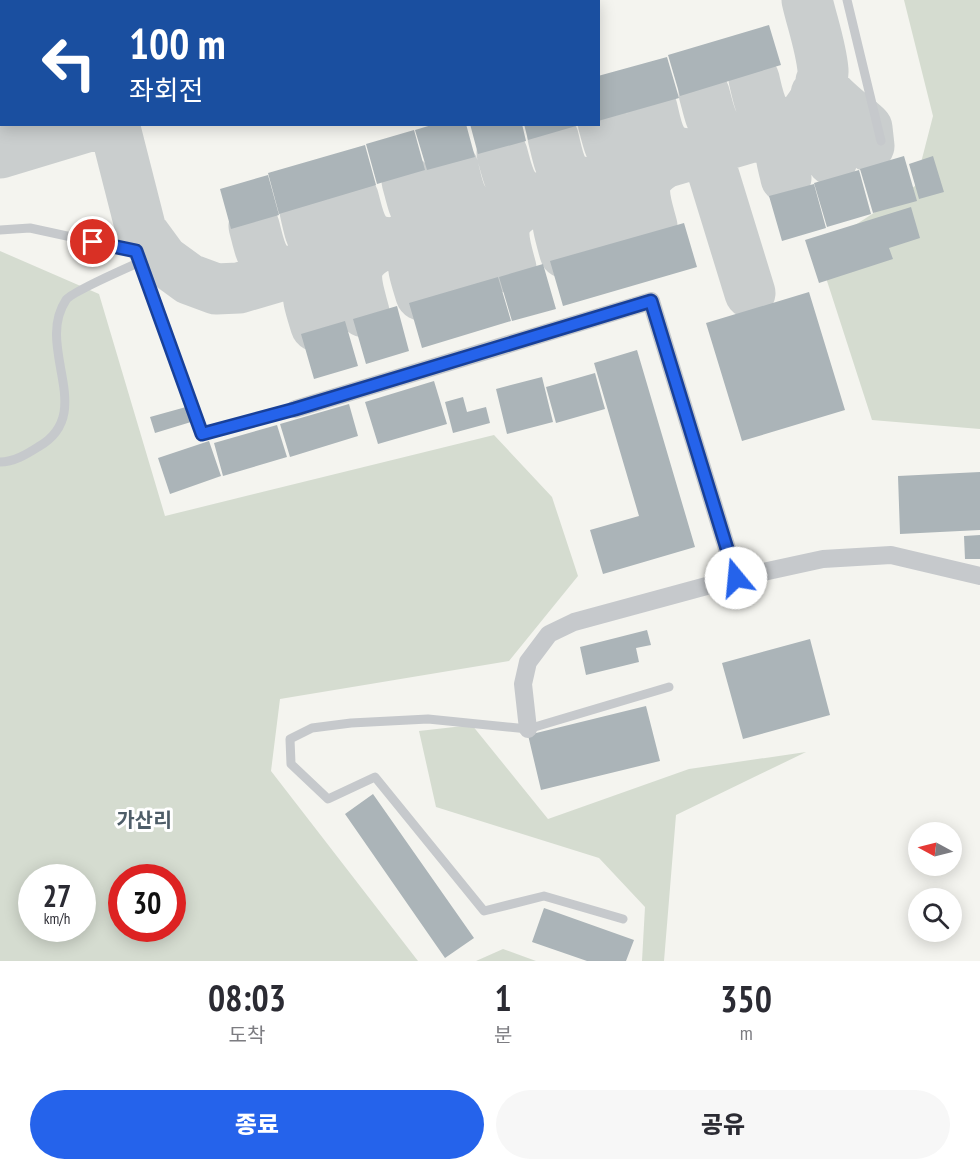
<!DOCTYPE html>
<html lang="ko">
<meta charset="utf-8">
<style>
body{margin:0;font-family:"PT Sans Narrow","Noto Sans KR",sans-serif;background:#f7f7f7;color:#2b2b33;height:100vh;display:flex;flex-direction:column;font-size:22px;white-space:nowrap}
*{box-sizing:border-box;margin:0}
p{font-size:20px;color:#7c7c81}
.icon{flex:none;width:33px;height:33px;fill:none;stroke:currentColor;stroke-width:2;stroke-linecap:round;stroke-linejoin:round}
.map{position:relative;height:961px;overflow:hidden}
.details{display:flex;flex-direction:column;background:#fff;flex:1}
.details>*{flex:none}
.banner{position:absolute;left:0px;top:0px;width:600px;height:126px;box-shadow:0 3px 15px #0003;background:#1a4fa0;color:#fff;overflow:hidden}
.needle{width:39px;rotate:277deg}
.controls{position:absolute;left:908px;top:822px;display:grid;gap:12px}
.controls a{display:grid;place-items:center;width:54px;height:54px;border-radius:50%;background:#fff;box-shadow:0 3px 15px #0003;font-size:30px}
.speed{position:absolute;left:18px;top:864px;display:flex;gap:12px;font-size:30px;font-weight:700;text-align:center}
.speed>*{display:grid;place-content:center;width:78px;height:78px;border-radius:50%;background:#fff;box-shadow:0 3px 15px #0003;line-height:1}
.speed small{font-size:15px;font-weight:400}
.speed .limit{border:9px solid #d22;background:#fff;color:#111}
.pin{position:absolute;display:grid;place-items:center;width:51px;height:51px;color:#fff;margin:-26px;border:3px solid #fff;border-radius:50%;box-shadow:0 2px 6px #0007}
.me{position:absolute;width:66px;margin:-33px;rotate:343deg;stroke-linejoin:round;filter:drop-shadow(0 0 4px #0008)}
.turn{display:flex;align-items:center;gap:21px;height:126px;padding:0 30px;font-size:27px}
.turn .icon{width:78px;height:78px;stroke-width:2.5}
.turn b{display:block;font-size:42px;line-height:51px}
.eta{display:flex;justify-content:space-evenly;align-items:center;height:102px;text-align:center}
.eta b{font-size:36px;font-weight:800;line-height:42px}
.button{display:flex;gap:12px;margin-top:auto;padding:12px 30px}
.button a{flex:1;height:69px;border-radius:36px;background:#2563eb;color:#fff;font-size:24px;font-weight:800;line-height:69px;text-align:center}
.button a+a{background:#f7f7f7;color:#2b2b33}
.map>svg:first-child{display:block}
.green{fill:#d5dcd0;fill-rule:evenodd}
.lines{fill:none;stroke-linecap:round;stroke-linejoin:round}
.taxiway{stroke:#cacece;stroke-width:51}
.building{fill:#abb4b8}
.service{stroke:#c6c9cc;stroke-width:9}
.minor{stroke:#c6c9cc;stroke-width:18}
.route-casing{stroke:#184099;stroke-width:15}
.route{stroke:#2563eb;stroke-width:10}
.labels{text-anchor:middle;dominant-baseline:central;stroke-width:6;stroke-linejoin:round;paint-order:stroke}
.quarter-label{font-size:20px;font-weight:bold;fill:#4e5d68;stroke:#fff}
</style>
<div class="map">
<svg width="980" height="961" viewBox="0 0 980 961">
<rect width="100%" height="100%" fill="#f4f4ef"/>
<path class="green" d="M 0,0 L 400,0 L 2,2 L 0,119 Z
M 904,0 L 980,0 L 980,429 L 872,420 L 817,250 L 915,186 L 933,116 Z
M 0,251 L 99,294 L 165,516 L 494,435 L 552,497 L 578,576 L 509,661 L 280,699 L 271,771 L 418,961 L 0,961 ZM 32,878 L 82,878 L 82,928 L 32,928 ZM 122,878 L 172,878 L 172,928 L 122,928 Z
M 472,725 L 548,819 L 689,769 L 806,752 L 676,815 L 664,961 L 642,961 L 645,907 L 599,858 L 436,807 L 419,731 Z
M 503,949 L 536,961 L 476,961 Z"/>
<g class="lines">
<path class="taxiway" d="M 508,2 L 513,0
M 754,79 C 760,104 762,124 792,125
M 821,81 C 823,94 856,117 867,128 L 869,146
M 704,93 C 711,118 712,138 743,139
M 816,94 L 814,112 L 832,160
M 652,108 C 658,134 660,153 690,154
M 603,122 C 610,148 612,167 642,168
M 114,124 L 141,230 L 163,260 L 189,279 L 216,289 L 239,288 L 796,124 C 809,111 824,90 823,70 C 821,47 812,22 807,0
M 553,137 C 560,164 560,182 591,183
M 706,150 L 750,293
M 0,153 L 96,124
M 502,153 C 509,178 511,198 541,199
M 453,167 C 459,192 461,213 492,213
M 786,178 C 781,155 774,143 792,125
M 407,181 C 414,206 415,226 446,227
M 353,197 C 360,222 361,242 392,243
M 305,211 C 311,237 313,256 343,257
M 254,226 C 261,252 262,271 293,272
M 652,226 C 644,196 635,177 669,161
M 608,239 C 600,209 591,189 625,173
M 565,253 C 557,223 548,203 581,187
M 511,268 C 503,238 495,219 528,203
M 466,282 C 457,252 449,232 483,216
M 421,295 C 412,265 403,245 437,229
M 364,312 C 356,282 347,262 381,246
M 316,326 C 307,296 298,277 332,261"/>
</g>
<path class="building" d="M 769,25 L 781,65 L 680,96 L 668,55 Z
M 667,57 L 679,98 L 598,121 L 598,76 Z
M 435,124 L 466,124 L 475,157 L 427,170 L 415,130 Z
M 470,124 L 522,124 L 526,141 L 478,154 Z
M 524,124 L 576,124 L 576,126 L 528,140 Z
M 414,130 L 425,170 L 377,184 L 366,144 Z
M 365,145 L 376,185 L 279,214 L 268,173 Z
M 904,156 L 917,201 L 873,213 L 860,169 Z
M 933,156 L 944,192 L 919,199 L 909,164 Z
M 859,170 L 871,214 L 827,227 L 814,183 Z
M 268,175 L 279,215 L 231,229 L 220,189 Z
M 814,184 L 826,228 L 782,241 L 769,196 Z
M 911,207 L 920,238 L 889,248 L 893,259 L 819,283 L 805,240 Z
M 684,223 L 697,267 L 563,306 L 550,261 Z
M 543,264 L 556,309 L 512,321 L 499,277 Z
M 498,277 L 511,321 L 422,348 L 409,303 Z
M 809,292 L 845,410 L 742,441 L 706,323 Z
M 397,306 L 409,351 L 366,364 L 353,319 Z
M 345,321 L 358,366 L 314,379 L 301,334 Z
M 637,350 L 695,547 L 603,574 L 590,530 L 639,516 L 594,363 Z
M 595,373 L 605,409 L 556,423 L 546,387 Z
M 542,377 L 553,422 L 507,434 L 496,389 Z
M 434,381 L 447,424 L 378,444 L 365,402 Z
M 463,397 L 467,412 L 486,407 L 490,423 L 453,433 L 445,402 Z
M 349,404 L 358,436 L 290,457 L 280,424 Z
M 186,407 L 191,422 L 155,433 L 150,417 Z
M 277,425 L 287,457 L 223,476 L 214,443 Z
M 209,441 L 221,476 L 170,494 L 158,458 Z
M 980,472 L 980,530 L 900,534 L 898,476 Z
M 980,535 L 980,559 L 965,559 L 964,536 Z
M 647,630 L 651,645 L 636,648 L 639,662 L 586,675 L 580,647 Z
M 810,639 L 830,715 L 743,739 L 722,663 Z
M 646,706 L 660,761 L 541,790 L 528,735 Z
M 373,794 L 474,938 L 445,958 L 345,814 Z
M 544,908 L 634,940 L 626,961 L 587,961 L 532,942 Z"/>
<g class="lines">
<path class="service" d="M 847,0 L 881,141
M 0,230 L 30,228 L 136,251 L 202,434 L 295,409
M 0,462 C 14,462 27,454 38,447 C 98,413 34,348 66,300 C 71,292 127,268 140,262
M 623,919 L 544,896 L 484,911 L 375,777 L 328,799 L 291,764 L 290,739 L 312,728 L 351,723 L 428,719 L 528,729 L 669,687"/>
<path class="minor" d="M 295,409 L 651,301 L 736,578
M 528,729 L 523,684 L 528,662 L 549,634 L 574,622 L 736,578 L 823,559 L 891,555 L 980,576"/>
</g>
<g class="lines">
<g class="route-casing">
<path id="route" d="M 93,242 L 136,251 L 202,434 L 295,409 L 651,301 L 736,578"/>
</g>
<use href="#route" class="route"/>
</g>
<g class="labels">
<g class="quarter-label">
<text x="144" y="820">가산리</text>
</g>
</g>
</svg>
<div class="controls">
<a><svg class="needle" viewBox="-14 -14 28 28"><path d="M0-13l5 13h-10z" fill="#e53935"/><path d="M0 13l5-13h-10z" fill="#7c7c81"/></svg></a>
<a><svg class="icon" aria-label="search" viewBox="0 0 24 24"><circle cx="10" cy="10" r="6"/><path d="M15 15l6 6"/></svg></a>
</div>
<div class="speed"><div>27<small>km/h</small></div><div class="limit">30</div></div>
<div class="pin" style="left:93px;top:242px;background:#d93025"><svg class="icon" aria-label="arrive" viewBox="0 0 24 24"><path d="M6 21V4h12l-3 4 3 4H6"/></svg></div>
<svg class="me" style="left:736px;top:578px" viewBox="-20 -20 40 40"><circle r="19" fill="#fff"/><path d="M0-13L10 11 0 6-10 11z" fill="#2563eb"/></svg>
<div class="banner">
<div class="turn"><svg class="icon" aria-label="left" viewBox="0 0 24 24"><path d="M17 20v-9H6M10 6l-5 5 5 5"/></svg><div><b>100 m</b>좌회전</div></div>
</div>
</div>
<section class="details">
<div class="eta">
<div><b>08:03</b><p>도착</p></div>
<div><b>1</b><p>분</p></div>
<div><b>350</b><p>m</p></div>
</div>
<div class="button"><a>종료</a><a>공유</a></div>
</section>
